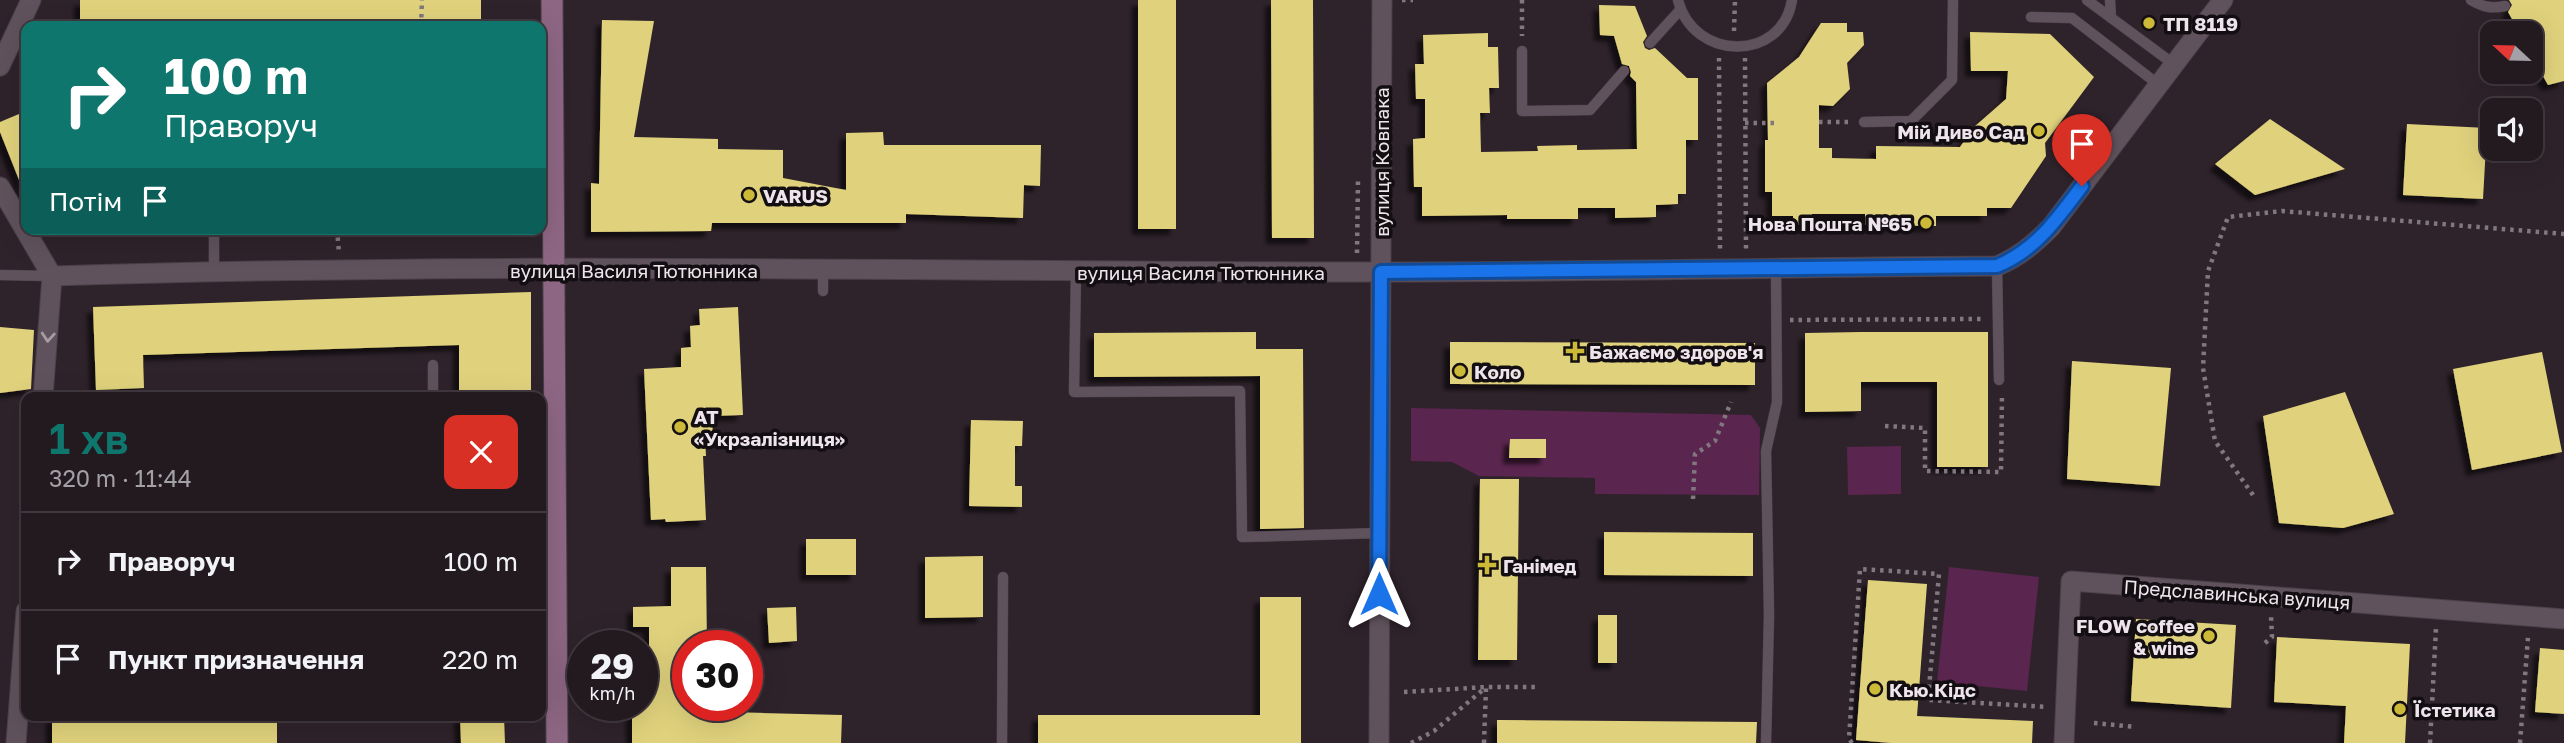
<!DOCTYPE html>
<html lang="uk">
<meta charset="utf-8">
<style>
body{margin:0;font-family:"Golos Text",sans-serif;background:#2b2329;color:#f1f3f6;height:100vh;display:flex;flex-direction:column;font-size:26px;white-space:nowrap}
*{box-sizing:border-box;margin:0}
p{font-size:23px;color:#a3a1a5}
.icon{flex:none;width:38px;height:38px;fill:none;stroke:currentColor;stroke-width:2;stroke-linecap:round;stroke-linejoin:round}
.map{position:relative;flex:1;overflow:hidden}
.drawer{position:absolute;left:21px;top:392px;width:525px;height:329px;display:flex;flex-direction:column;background:#231a20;border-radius:14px;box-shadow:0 7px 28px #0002,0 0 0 2px #40383e}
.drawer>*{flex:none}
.banner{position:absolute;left:21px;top:21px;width:525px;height:214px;border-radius:14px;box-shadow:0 7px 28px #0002,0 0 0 2px #40383e;background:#0f766e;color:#fff;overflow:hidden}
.needle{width:46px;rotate:292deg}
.buttons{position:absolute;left:2480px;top:21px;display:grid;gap:14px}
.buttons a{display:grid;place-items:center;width:63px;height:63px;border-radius:14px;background:#231a20;box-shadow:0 7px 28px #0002,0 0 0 2px #40383e;font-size:35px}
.speed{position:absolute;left:567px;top:630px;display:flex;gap:14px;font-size:35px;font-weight:700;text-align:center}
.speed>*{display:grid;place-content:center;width:91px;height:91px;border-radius:50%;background:#231a20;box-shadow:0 7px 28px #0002,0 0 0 2px #40383e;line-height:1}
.speed small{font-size:18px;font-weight:400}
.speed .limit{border:10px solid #d22;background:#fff;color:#111}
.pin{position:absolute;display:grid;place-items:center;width:60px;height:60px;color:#fff;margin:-72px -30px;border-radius:50% 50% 50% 0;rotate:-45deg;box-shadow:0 0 7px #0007}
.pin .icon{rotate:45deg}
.me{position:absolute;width:77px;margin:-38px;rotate:0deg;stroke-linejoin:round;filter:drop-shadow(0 0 5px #0008)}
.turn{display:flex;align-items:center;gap:24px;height:147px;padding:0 28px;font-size:32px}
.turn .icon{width:91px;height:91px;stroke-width:2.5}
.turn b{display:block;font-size:49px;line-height:60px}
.then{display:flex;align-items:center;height:66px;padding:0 28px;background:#0003;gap:14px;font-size:26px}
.round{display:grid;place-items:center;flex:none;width:74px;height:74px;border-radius:14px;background:#2b2329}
.summary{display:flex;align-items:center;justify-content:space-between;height:119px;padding:0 28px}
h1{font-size:42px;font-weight:600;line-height:52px;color:#0f766e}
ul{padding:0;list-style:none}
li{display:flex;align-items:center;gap:21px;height:98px;padding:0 28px;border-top:2px solid #40383e}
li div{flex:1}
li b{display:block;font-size:26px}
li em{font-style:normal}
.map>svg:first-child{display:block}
.green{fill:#5a254e}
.building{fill:#e0d27b;filter:url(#shadow)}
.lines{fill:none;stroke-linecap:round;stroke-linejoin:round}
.lane-casing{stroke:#4a4048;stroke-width:11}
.street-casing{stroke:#4a4048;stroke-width:21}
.secondary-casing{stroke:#4a4048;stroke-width:23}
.path{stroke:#81777e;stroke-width:4.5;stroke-dasharray:3.5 5;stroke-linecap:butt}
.lane{stroke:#60525c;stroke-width:10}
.street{stroke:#60525c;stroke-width:19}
.secondary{stroke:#8d6683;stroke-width:21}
.oneway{stroke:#a69ca4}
.route-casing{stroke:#114b97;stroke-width:18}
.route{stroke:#1a73e8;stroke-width:12}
.poi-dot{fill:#cdb938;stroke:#130e12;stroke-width:2.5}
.labels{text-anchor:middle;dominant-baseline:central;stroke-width:7;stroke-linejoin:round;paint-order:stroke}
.poi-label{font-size:19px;font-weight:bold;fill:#ede5eb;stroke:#130e12;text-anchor:start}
.street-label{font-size:19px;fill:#ede5eb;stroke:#130e12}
</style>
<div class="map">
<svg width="2564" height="743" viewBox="0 0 2564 743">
<defs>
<filter id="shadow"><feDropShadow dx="-6" dy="6" stdDeviation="2" flood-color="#0009"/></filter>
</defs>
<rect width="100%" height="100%" fill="#2f232b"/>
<path class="green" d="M 1411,408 L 1751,415 L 1760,428 L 1759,495 L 1595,494 L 1595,478 L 1479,476 L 1452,462 L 1411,461 Z
M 1901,446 L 1901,494 L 1848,495 L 1847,447 Z
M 1949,567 L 2039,577 L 2027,691 L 1937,682 Z"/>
<path class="building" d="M 80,0 L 481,0 L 481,26 L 80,26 Z
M 1138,0 L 1176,0 L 1176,229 L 1138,229 Z
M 1271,0 L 1313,0 L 1314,238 L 1272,238 Z
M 2509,0 L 2564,0 L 2564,81 L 2548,85 L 2530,53 L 2530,33 L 2520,33 L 2508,12 L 2512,5 Z
M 1599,5 L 1635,6 L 1647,36 L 1643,42 L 1645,48 L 1649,50 L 1655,48 L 1687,78 L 1698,78 L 1698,140 L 1686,140 L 1686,194 L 1678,194 L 1678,204 L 1656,205 L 1656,217 L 1615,218 L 1615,208 L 1578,208 L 1578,219 L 1507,219 L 1507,215 L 1422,216 L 1422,187 L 1414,187 L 1413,139 L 1425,138 L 1425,99 L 1416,99 L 1415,64 L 1424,64 L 1423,35 L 1488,33 L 1488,47 L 1498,47 L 1499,88 L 1489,88 L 1490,113 L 1480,113 L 1481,152 L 1538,151 L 1537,146 L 1577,145 L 1577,150 L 1637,149 L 1636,82 L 1630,76 L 1631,72 L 1629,66 L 1622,64 L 1614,36 L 1600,35 Z
M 602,20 L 654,21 L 634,137 L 718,139 L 718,149 L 783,150 L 783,178 L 846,190 L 846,133 L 883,132 L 884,145 L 1041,145 L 1040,186 L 1024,185 L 1023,218 L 906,214 L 906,223 L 712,223 L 711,231 L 591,232 L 591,183 L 599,184 Z
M 1821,23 L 1847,23 L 1847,32 L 1863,32 L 1864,45 L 1847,63 L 1850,89 L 1833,106 L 1819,105 L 1819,148 L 1832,148 L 1832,158 L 1876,159 L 1876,146 L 1960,147 L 1974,127 L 2006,99 L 2008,71 L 1971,71 L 1970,32 L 2050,34 L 2094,77 L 2045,143 L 2046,156 L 2011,208 L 1987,208 L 1987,216 L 1936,216 L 1936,226 L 1865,225 L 1865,214 L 1812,214 L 1812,225 L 1793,225 L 1793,216 L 1772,216 L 1772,192 L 1765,192 L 1765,140 L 1768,140 L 1767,83 L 1799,57 Z
M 19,114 L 26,131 L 25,195 L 0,132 L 0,122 Z
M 2270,119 L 2345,169 L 2255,195 L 2215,164 Z
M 2407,124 L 2487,128 L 2483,199 L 2403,195 Z
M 531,292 L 531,397 L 459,397 L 459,345 L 143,355 L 144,388 L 96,390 L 93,307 Z
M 738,307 L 743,415 L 712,416 L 713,437 L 705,437 L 706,456 L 703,456 L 706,520 L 666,522 L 665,519 L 651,520 L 644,369 L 681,367 L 681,348 L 691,347 L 690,326 L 700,325 L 699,309 Z
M 0,327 L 34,330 L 31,389 L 0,393 Z
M 1256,332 L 1256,349 L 1303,349 L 1304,528 L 1260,529 L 1260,376 L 1094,377 L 1094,333 Z
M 1861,332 L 1988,332 L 1988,467 L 1937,467 L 1937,382 L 1861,382 L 1861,411 L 1805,412 L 1805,333 Z
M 1450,342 L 1755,343 L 1755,385 L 1450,384 Z
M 2542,352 L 2562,452 L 2472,470 L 2453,369 Z
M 2072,361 L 2171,368 L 2160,486 L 2067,479 Z
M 2345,392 L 2394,514 L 2343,528 L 2279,523 L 2263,416 Z
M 971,420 L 1023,421 L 1022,446 L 1015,446 L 1015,486 L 1022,486 L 1022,507 L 969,506 Z
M 1510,439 L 1546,439 L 1546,458 L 1509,458 Z
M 1480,479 L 1519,479 L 1517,660 L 1478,660 Z
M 1604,532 L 1753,533 L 1753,576 L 1604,575 Z
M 806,539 L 856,539 L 856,575 L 806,575 Z
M 983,556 L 983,617 L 925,618 L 925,557 Z
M 671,567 L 706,567 L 707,646 L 688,646 L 689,711 L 842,715 L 841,743 L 632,743 L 632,705 L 642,705 L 642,701 L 649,701 L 649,627 L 633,627 L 633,607 L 671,606 Z
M 1868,580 L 1927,584 L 1917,716 L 2033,721 L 2032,743 L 1891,743 L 1856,740 Z
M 1260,597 L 1301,597 L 1301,743 L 1038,743 L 1038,715 L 1260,715 Z
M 796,607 L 797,641 L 769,643 L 767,608 Z
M 1598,615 L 1617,615 L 1617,663 L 1598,663 Z
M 2136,619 L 2236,625 L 2231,708 L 2131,701 Z
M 2277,637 L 2410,644 L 2405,743 L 2344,743 L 2346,706 L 2274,702 Z
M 2540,648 L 2564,650 L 2564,714 L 2535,712 Z
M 52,716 L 277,716 L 277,743 L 52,743 Z
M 460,716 L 504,716 L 505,743 L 461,743 Z
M 1497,720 L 1757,722 L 1756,743 L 1497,743 Z"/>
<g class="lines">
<g class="lane-casing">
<path id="lane" d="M 1678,0 C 1693,61 1782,63 1792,0
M 2087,0 L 2175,65
M 2110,0 L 2111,18
M 2471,0 C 2483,7 2491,9 2505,6
M 2031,17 L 2072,18 L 2159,85
M 1650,43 L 1681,9
M 1522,51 L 1522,111 L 1590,110 L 1624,71
M 1864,122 L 1911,121 L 1952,80 L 1953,0
M 214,229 L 214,270
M 1997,266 L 1999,380
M 823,271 L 823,291
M 1076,271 L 1074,392 L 1240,391 L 1242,537 L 1380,533
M 0,275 L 52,276
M 433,365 L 433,397
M 1002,743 L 1003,577
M 1766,743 L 1769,615 L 1766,451 L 1777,402 L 1776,267"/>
</g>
<g class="street-casing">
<path id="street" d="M 0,66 L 31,0
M 0,187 L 52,276 L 43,397
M 52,276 C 479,262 906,271 1332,272 C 1554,273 1775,267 1997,266 C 2019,257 2034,244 2051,227 L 2223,0
M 16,743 L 26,611
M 1379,743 L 1382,0
M 2064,743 L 2071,581 L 2564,619"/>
</g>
<g class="secondary-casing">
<path id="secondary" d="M 552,0 L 557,743"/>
</g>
<path class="path" d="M 1402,0 L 1413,0
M 1522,0 L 1522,36
M 421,26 L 422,0
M 1734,31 L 1735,0
M 1719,58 L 1720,249
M 1745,58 L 1746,249
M 1819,122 L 1849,122
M 1745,123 L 1775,123
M 337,229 L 339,253
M 1357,253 L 1358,179
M 1790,320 L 1984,319
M 1885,426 L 1925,428 L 1925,471 L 2001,472 L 2002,394
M 2253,495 L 2215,441 L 2203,368 L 2208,271 L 2228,217 L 2282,211 L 2564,234
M 1693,499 L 1695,454 L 1715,441 L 1731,402
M 2265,643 L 2272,637 L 2271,616
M 1404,692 L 1486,687 L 1536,687
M 2094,723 L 2136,727
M 1411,743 L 1434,731 L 1485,688
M 1484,743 L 1486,688
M 1852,743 L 1849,739 L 1860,569 L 1939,574 L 1928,700 L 2047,707
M 2430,743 L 2436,628
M 2520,743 L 2528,637"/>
<use href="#lane" class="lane"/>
<use href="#street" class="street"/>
<use href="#secondary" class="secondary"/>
</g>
<defs><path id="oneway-chevron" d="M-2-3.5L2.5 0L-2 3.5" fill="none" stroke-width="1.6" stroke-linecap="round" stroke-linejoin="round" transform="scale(1.75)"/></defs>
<use class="oneway" href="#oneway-chevron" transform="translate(48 337) rotate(94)"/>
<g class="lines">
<g class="route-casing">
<path id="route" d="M 1379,594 L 1381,272 L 1997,266 C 2036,250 2057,219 2082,186"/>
</g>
<use href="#route" class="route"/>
</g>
<g class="poi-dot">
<circle cx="2149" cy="23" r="7"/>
<circle cx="2039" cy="131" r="7"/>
<circle cx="749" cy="195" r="7"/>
<circle cx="1926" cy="223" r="7"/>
<path d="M1571.5 340.5h7v7h7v7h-7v7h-7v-7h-7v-7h7z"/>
<circle cx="1460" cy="371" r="7"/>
<circle cx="680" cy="427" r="7"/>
<path d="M1483.5 554.5h7v7h7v7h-7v7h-7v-7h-7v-7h7z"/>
<circle cx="2209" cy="636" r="7"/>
<circle cx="1875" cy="689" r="7"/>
<circle cx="2400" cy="709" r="7"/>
</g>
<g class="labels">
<g class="poi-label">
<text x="2163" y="23">ТП 8119</text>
<text x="2025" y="131" text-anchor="end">Мiй Диво Сад</text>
<text x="763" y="195">VARUS</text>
<text x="1912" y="223" text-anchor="end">Нова Пошта №65</text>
<text x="1589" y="351">Бажаємо здоров'я</text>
<text x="1474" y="371">Коло</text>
<text x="694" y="416">АТ<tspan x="694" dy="22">«Укрзалізниця»</tspan></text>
<text x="1503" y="565">Ганімед</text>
<text x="2195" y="625" text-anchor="end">FLOW coffee<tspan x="2195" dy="22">&amp; wine</tspan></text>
<text x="1889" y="689">Кью.Кідс</text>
<text x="2414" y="709">Їстетика</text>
</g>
<g class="street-label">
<text transform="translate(1381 162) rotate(-90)">вулиця Ковпака</text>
<text x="634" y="270">вулиця Василя Тютюнника</text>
<text x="1201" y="272">вулиця Василя Тютюнника</text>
<text transform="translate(2237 594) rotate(4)">Предславинська вулиця</text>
</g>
</g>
</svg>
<div class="buttons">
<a><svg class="needle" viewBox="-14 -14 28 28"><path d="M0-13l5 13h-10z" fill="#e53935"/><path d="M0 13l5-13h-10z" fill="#a3a1a5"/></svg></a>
<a><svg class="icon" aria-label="sound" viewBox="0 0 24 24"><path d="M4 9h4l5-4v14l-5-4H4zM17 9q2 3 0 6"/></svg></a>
</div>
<div class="speed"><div>29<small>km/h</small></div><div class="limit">30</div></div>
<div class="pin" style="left:2082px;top:186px;background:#d93025"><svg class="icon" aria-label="arrive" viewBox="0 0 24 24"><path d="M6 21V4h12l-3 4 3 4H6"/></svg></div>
<svg class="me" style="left:1379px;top:594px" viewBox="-20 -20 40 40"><path d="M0-17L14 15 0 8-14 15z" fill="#1a73e8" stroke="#fff" stroke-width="4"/></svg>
<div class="banner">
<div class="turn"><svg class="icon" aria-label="right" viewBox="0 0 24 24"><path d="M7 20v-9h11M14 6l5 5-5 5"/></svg><div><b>100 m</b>Праворуч</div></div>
<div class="then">Потім<svg class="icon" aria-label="arrive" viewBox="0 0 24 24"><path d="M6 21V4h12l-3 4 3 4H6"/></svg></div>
</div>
<section class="drawer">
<div class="summary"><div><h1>1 хв</h1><p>320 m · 11:44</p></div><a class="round" style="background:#d93025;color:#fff"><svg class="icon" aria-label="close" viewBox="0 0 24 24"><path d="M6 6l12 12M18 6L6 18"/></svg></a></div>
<ul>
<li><svg class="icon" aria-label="right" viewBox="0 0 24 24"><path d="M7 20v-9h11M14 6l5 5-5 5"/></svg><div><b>Праворуч</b></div><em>100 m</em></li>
<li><svg class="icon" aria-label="arrive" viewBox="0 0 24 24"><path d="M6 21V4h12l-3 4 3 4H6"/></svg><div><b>Пункт призначення</b></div><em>220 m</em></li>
</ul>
</section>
</div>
